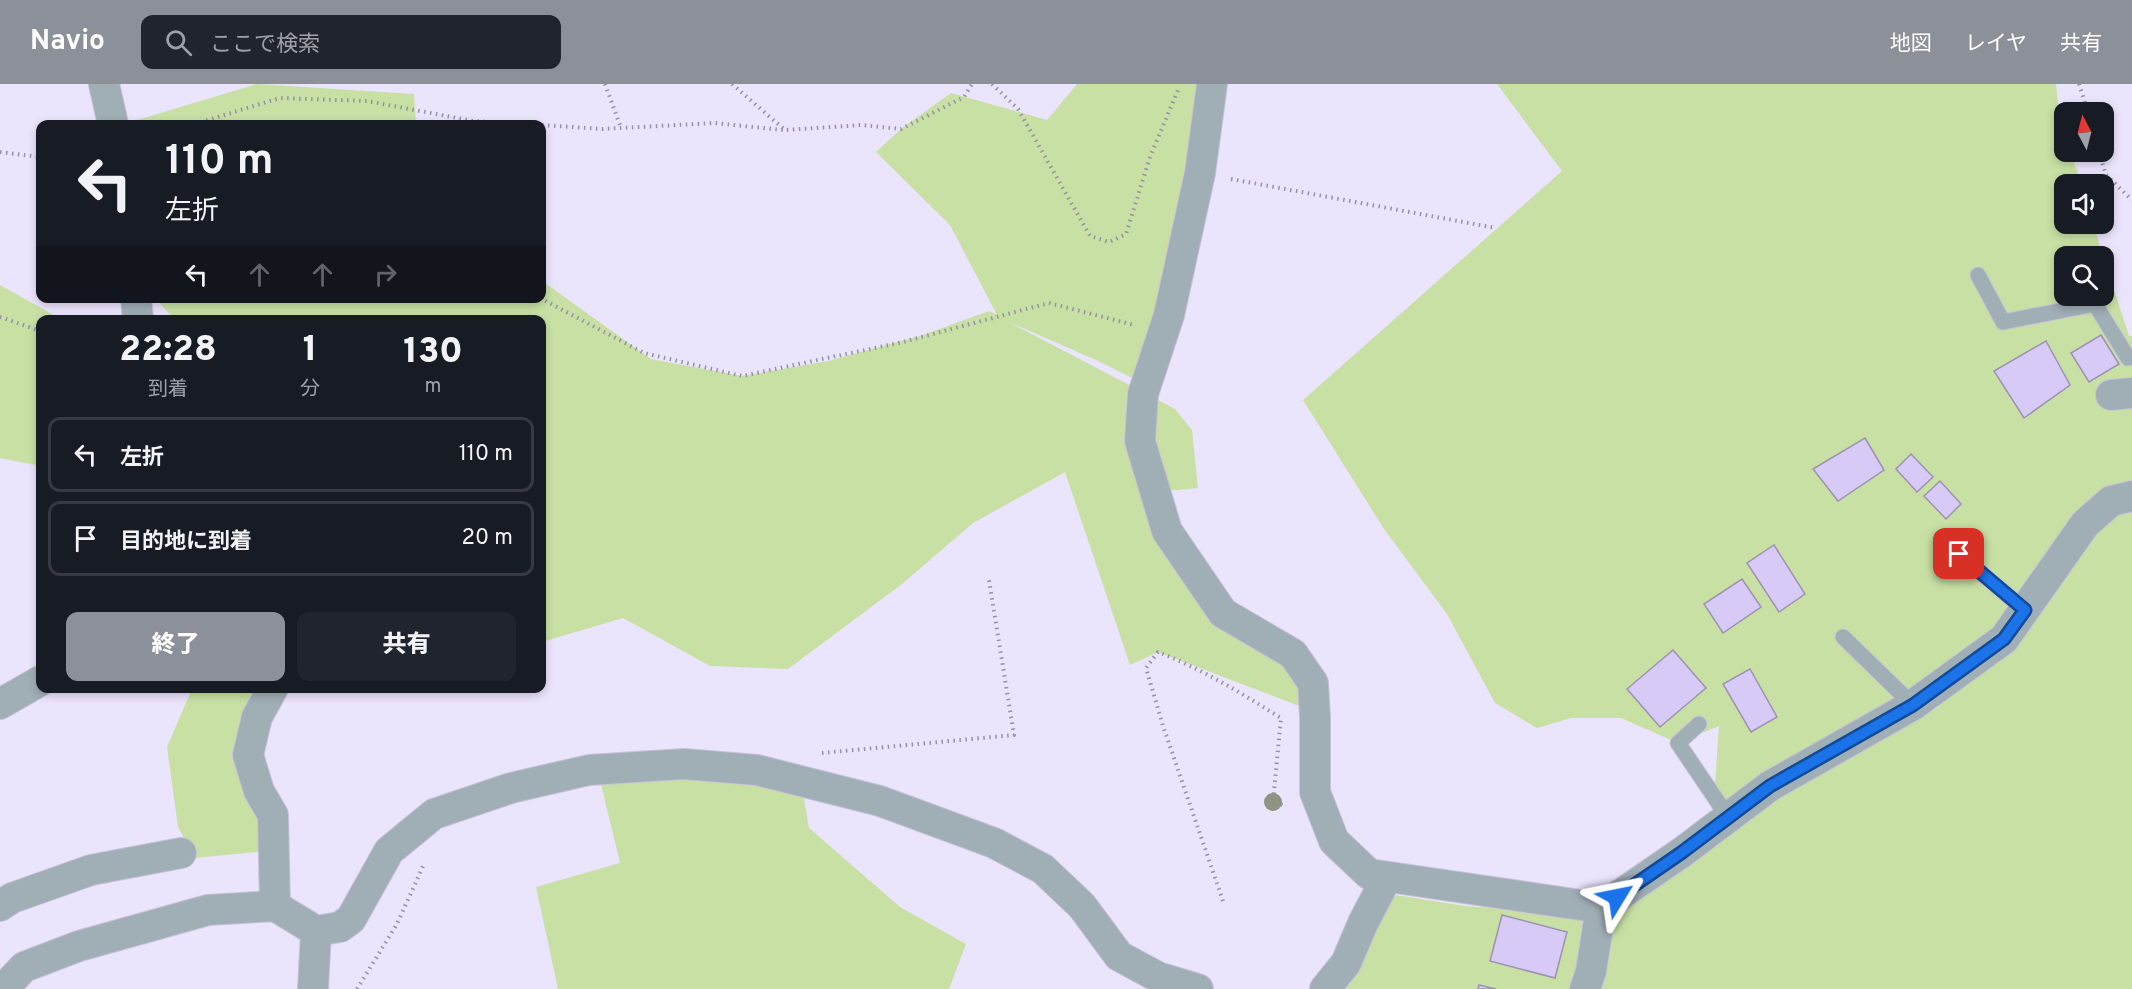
<!DOCTYPE html>
<html lang="ja">
<meta charset="utf-8">
<style>
body{margin:0;font-family:Overpass,"Noto Sans JP",sans-serif;background:#20242c;color:#f1f3f6;height:100vh;display:flex;flex-direction:column;font-size:22px;white-space:nowrap}
*{box-sizing:border-box;margin:0}
p{font-size:20px;color:#9ea1a6}
.icon{flex:none;width:33px;height:33px;fill:none;stroke:currentColor;stroke-width:2;stroke-linecap:round;stroke-linejoin:round}
.map{position:relative;flex:1;overflow:hidden}
.panel{position:absolute;left:36px;top:231px;width:510px;height:378px;display:flex;flex-direction:column;background:#171b24;border-radius:12px;box-shadow:0 3px 9px #0003}
.panel>*{flex:none}
.top-card{position:absolute;left:36px;top:36px;width:510px;height:183px;border-radius:12px;box-shadow:0 3px 9px #0003;background:#171b24;color:#f1f3f6;overflow:hidden}
.needle{width:39px;rotate:353deg}
.fabs{position:absolute;left:2054px;top:18px;display:grid;gap:12px}
.fabs a{display:grid;place-items:center;width:60px;height:60px;border-radius:12px;background:#171b24;box-shadow:0 3px 9px #0003;font-size:30px}
.pin{position:absolute;display:grid;place-items:center;width:51px;height:51px;color:#fff;margin:-26px;border-radius:12px;box-shadow:0 3px 9px #0006}
.me{position:absolute;width:66px;margin:-33px;rotate:55deg;stroke-linejoin:round;filter:drop-shadow(0 0 4px #0008)}
.turn{display:flex;align-items:center;gap:21px;height:126px;padding:0 30px;font-size:27px}
.turn .icon{width:78px;height:78px;stroke-width:2.5}
.turn b{display:block;font-size:42px;line-height:51px}
.lanes{display:flex;align-items:center;height:57px;padding:0 30px;background:#0003;justify-content:center;gap:30px;direction:ltr}
.lanes .off{opacity:.35}
.eta{display:flex;justify-content:space-evenly;align-items:center;height:102px;text-align:center}
.eta b{font-size:36px;font-weight:800;line-height:42px}
.action{display:flex;gap:12px;margin-top:auto;padding:12px 30px}
.action a{flex:1;height:69px;border-radius:12px;background:#8c9099;color:#fff;font-size:24px;font-weight:800;line-height:69px;text-align:center}
.action a+a{background:#20242c;color:#f1f3f6}
ul{padding:0;list-style:none}
li{display:flex;align-items:center;gap:18px;height:75px;margin:0 12px 9px;padding:0 18px;border:3px solid #363941;border-radius:12px}
li div{flex:1}
li b{display:block;font-size:22px}
li em{font-style:normal}
header{display:flex;align-items:center;gap:36px;box-sizing:border-box;height:84px;padding:0 30px;background:#8c9099;color:#fff}
header strong{font-size:28px}
nav{display:flex;gap:33px;margin-inline-start:auto;font-size:21px}
.search{width:420px;height:54px;background:#20242c;display:flex;align-items:center;gap:15px;box-sizing:border-box;padding:0 21px;border-radius:12px;color:#9ea1a6;font-size:22px}
.map>svg:first-child{display:block}
.green{fill:#c8e0a4;fill-rule:evenodd}
.building{fill:#d8caf7;stroke:#9c93b0;stroke-width:1.5}
.lines{fill:none;stroke-linecap:round;stroke-linejoin:round}
.lane-casing{stroke:#c8c2d9;stroke-width:17}
.street-casing{stroke:#c8c2d9;stroke-width:32}
.path{stroke:#9691a4;stroke-width:4;stroke-dasharray:1.5 4.5;stroke-linecap:butt}
.lane{stroke:#a0aeb6;stroke-width:15}
.street{stroke:#a0aeb6;stroke-width:30}
.tree{fill:#8e9482}
.route-casing{stroke:#114b97;stroke-width:15}
.route{stroke:#1a73e8;stroke-width:10}
</style>
<header>
<strong>Navio</strong>
<div class="search"><svg class="icon" aria-label="search" viewBox="0 0 24 24"><circle cx="10" cy="10" r="6"/><path d="M15 15l6 6"/></svg>ここで検索</div>
<nav><a>地図</a><a>レイヤ</a><a>共有</a></nav>
</header>
<div class="map">
<svg width="2132" height="905" viewBox="0 0 2132 905">
<rect width="100%" height="100%" fill="#ebe4fd"/>
<path class="green" d="M 257,0 L 414,10 L 416,40 L 124,40 Z
M 1077,0 L 1212,0 L 1146,301 L 1096,276 L 1009,238 L 1175,325 L 1192,346 L 1198,404 L 1156,408 L 1214,527 L 1293,570 L 1302,623 L 1158,568 L 1130,581 L 1065,388 L 973,439 L 902,500 L 788,585 L 710,582 L 623,534 L 542,558 L 542,236 L 174,235 L 156,215 L 542,214 L 542,197 L 651,275 L 742,292 L 828,277 L 923,251 L 989,227 L 997,231 L 950,141 L 876,68 L 901,45 L 951,9 L 1047,36 Z
M 1497,0 L 2056,0 L 2059,29 L 2064,44 L 2064,68 L 2071,68 L 2081,100 L 2064,100 L 2064,140 L 2093,140 L 2129,252 L 2132,252 L 2132,402 L 2111,417 L 2132,412 L 2132,905 L 1582,905 L 1599,836 L 1728,733 L 1937,624 L 2004,556 L 1713,730 L 1719,642 L 1678,659 L 1621,634 L 1571,634 L 1537,644 L 1495,619 L 1447,530 L 1384,445 L 1303,316 L 1562,87 ZM 2064,172 L 2103,172 L 2103,212 L 2064,212 Z
M 0,201 L 61,235 L 40,236 L 40,382 L 0,374 Z
M 192,605 L 268,605 L 257,633 L 266,767 L 195,774 L 178,743 L 167,663 Z
M 599,692 L 801,697 L 809,744 L 900,823 L 966,860 L 949,905 L 558,905 L 536,803 L 620,779 Z
M 1396,811 L 1465,822 L 1571,830 L 1601,824 L 1580,905 L 1336,905 L 1339,887 Z"/>
<path class="building" d="M 2101,251 L 2119,280 L 2089,298 L 2071,269 Z
M 2046,257 L 2070,301 L 2024,334 L 1994,287 Z
M 1865,354 L 1884,386 L 1838,417 L 1813,385 Z
M 1911,370 L 1933,393 L 1917,408 L 1896,385 Z
M 1940,397 L 1961,420 L 1946,435 L 1924,412 Z
M 1774,461 L 1805,510 L 1779,528 L 1747,479 Z
M 1742,495 L 1761,523 L 1723,549 L 1704,520 Z
M 1673,566 L 1706,604 L 1660,643 L 1627,605 Z
M 1750,585 L 1777,633 L 1751,648 L 1723,600 Z
M 1502,831 L 1567,848 L 1555,894 L 1490,877 Z
M 1479,901 L 1496,905 L 1478,905 Z"/>
<g class="lines">
<g class="lane-casing">
<path id="lane" d="M 1978,191 L 2003,238 L 2095,220 L 2128,274 L 2132,273
M 1942,456 L 2025,526
M 1843,553 L 1913,621
M 1699,640 L 1678,659 L 1728,733"/>
</g>
<g class="street-casing">
<path id="street" d="M 104,0 L 113,40
M 1212,0 L 1200,89 L 1169,231 L 1143,310 L 1140,357 L 1167,447 L 1223,529 L 1293,570 L 1313,599 L 1315,633 L 1315,708 L 1334,757 L 1369,790 L 1601,824 L 1681,769 L 1770,702 L 1913,621 L 2004,555 L 2085,440 L 2111,417 L 2132,412
M 136,214 L 138,236
M 2111,311 L 2132,309
M 273,604 L 257,633 L 248,671 L 259,707 L 273,731 L 275,822
M 0,620 L 40,597
M 0,822 L 12,814 L 91,786 L 181,769
M 3,905 L 24,883 L 79,862 L 208,826 L 275,822 L 316,847 L 340,843 L 351,835 L 389,767 L 434,730 L 511,704 L 589,686 L 684,680 L 757,686 L 880,717 L 994,759 L 1043,785 L 1082,822 L 1119,872 L 1158,893 L 1198,905
M 313,905 L 316,847
M 1325,905 L 1346,879 L 1363,839 L 1387,793
M 1585,905 L 1591,887 L 1601,824"/>
</g>
<path class="path" d="M 605,0 L 621,44
M 732,0 L 785,46 L 862,41 L 901,45 L 964,13 L 972,0
M 992,0 L 1018,25 L 1090,152 L 1109,158 L 1126,150 L 1150,73 L 1178,6
M 2079,0 L 2088,28
M 195,40 L 280,14 L 367,17 L 473,37 L 527,40
M 542,41 L 602,45 L 715,39 L 783,46
M 0,68 L 40,73
M 2099,68 L 2106,91 L 2132,116
M 1231,95 L 1496,144
M 540,214 L 644,269 L 742,292 L 903,258 L 1049,219 L 1134,241
M 0,233 L 40,247
M 822,669 L 1014,651 L 989,496
M 1223,817 L 1163,642 L 1146,584 L 1158,568 C 1202,585 1241,609 1281,634 L 1273,718 L 1286,722
M 357,905 L 397,840 L 424,780"/>
<use href="#lane" class="lane"/>
<use href="#street" class="street"/>
</g>
<circle class="tree" cx="1273" cy="718" r="9"/>
<g class="lines">
<g class="route-casing">
<path id="route" d="M 1617,813 L 1681,769 L 1770,702 L 1913,621 L 2004,555 L 2025,526 L 1959,470"/>
</g>
<use href="#route" class="route"/>
</g>
</svg>
<div class="fabs">
<a><svg class="needle" viewBox="-14 -14 28 28"><path d="M0-13l5 13h-10z" fill="#e53935"/><path d="M0 13l5-13h-10z" fill="#9ea1a6"/></svg></a>
<a><svg class="icon" aria-label="sound" viewBox="0 0 24 24"><path d="M4 9h4l5-4v14l-5-4H4zM17 9q2 3 0 6"/></svg></a>
<a><svg class="icon" aria-label="search" viewBox="0 0 24 24"><circle cx="10" cy="10" r="6"/><path d="M15 15l6 6"/></svg></a>
</div>
<div class="pin" style="left:1959px;top:470px;background:#d93025"><svg class="icon" aria-label="arrive" viewBox="0 0 24 24"><path d="M6 21V4h12l-3 4 3 4H6"/></svg></div>
<svg class="me" style="left:1617px;top:813px" viewBox="-20 -20 40 40"><path d="M0-17L14 15 0 8-14 15z" fill="#1a73e8" stroke="#fff" stroke-width="4"/></svg>
<div class="top-card">
<div class="turn"><svg class="icon" aria-label="left" viewBox="0 0 24 24"><path d="M17 20v-9H6M10 6l-5 5 5 5"/></svg><div><b>110 m</b>左折</div></div>
<div class="lanes"><svg class="icon" aria-label="left" viewBox="0 0 24 24"><path d="M17 20v-9H6M10 6l-5 5 5 5"/></svg><svg class="icon off" aria-label="ahead" viewBox="0 0 24 24"><path d="M12 20V5M6 11l6-6 6 6"/></svg><svg class="icon off" aria-label="ahead" viewBox="0 0 24 24"><path d="M12 20V5M6 11l6-6 6 6"/></svg><svg class="icon off" aria-label="right" viewBox="0 0 24 24"><path d="M7 20v-9h11M14 6l5 5-5 5"/></svg></div>
</div>
<section class="panel">
<div class="eta">
<div><b>22:28</b><p>到着</p></div>
<div><b>1</b><p>分</p></div>
<div><b>130</b><p>m</p></div>
</div>
<ul>
<li><svg class="icon" aria-label="left" viewBox="0 0 24 24"><path d="M17 20v-9H6M10 6l-5 5 5 5"/></svg><div><b>左折</b></div><em>110 m</em></li>
<li><svg class="icon" aria-label="arrive" viewBox="0 0 24 24"><path d="M6 21V4h12l-3 4 3 4H6"/></svg><div><b>目的地に到着</b></div><em>20 m</em></li>
</ul>
<div class="action"><a>終了</a><a>共有</a></div>
</section>
</div>
